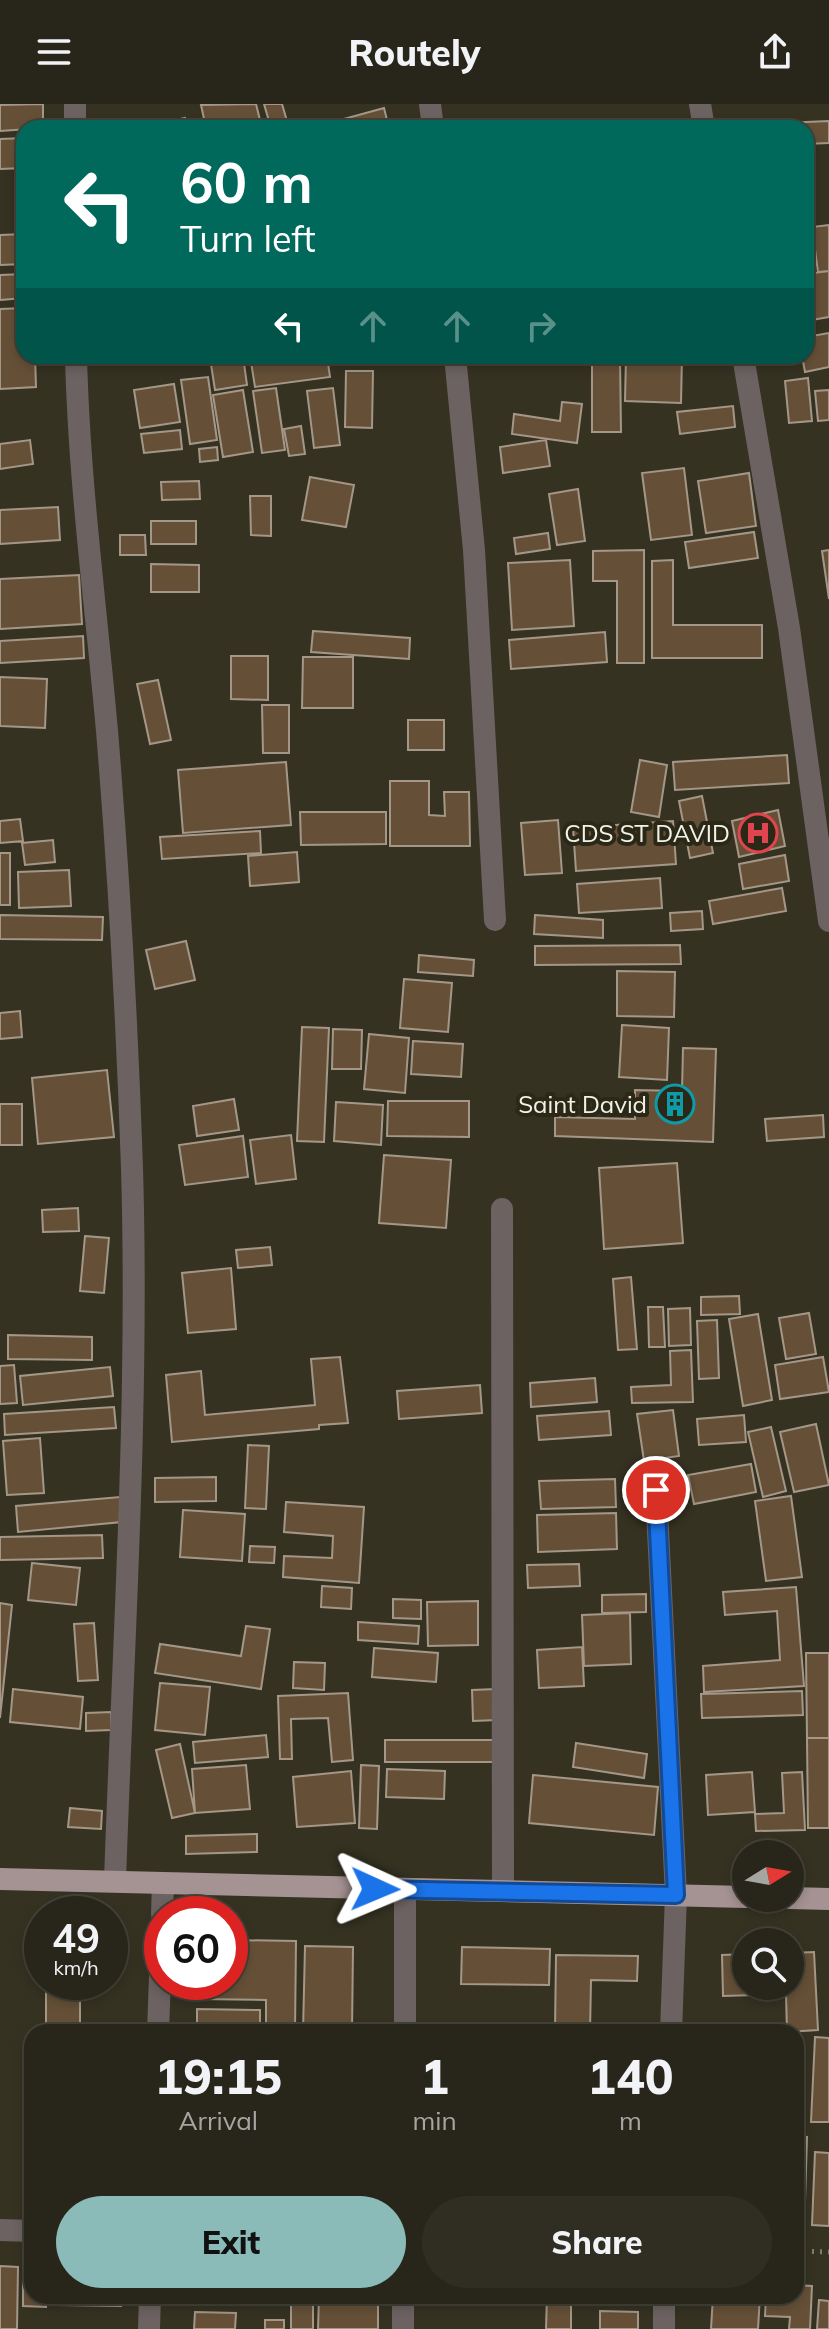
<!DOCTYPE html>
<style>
body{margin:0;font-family:Mulish,sans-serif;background:#302e23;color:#f1f3f6;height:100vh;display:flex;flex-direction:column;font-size:30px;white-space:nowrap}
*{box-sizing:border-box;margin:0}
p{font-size:26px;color:#a5a5a2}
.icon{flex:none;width:44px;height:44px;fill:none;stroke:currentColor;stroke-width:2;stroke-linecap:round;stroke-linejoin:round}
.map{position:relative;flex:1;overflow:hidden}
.side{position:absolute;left:24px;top:1920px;width:780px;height:280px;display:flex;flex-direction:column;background:#28261a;border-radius:24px;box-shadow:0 4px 12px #0003,0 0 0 2px #444339}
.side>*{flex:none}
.top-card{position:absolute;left:16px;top:16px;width:798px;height:244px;border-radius:24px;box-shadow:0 4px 12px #0003,0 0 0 2px #444339;background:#00695c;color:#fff;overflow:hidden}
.needle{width:52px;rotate:79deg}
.controls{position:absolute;left:732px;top:1736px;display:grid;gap:16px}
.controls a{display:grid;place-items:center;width:72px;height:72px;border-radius:50%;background:#28261a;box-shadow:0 4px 12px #0003,0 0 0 2px #444339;font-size:40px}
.speed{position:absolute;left:24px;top:1792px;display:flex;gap:16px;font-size:40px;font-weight:700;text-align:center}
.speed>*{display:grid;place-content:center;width:104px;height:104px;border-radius:50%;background:#28261a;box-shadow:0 4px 12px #0003,0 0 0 2px #444339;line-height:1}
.speed small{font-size:20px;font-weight:400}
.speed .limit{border:12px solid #d22;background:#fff;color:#111}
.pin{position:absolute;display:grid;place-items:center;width:68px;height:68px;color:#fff;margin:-34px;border:4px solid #fff;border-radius:50%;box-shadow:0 2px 8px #0007}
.me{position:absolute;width:88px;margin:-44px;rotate:91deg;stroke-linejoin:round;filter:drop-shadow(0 0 6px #0008)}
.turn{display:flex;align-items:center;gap:28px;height:168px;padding:0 32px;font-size:36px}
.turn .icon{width:104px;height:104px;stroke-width:2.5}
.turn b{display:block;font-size:56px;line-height:68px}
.lanes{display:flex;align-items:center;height:76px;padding:0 32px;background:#0003;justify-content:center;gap:40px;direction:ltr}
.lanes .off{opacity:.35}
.eta{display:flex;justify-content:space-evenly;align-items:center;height:136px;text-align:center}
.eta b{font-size:48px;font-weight:800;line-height:56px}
.button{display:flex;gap:16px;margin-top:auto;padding:16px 32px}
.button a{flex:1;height:92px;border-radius:48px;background:#8bbbb9;color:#111;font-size:32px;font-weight:800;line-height:92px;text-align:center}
.button a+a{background:#302e23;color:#f1f3f6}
header{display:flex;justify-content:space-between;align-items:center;height:104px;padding:0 32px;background:#28261a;font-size:36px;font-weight:800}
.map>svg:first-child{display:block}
.building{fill:#655037;stroke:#a49787;stroke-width:2}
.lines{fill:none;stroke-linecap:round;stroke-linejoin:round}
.path{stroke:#7f7d6f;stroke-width:5;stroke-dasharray:2 6;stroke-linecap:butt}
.minor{stroke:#6c6262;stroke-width:22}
.primary{stroke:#a59292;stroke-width:22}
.route-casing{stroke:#114b97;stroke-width:20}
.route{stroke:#1a73e8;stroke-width:14}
.labels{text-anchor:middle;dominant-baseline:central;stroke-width:8;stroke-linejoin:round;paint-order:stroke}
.poi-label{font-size:24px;fill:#f2f1e6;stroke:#2b2818;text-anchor:end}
</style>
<header><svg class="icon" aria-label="menu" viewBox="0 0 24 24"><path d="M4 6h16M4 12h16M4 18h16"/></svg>Routely<svg class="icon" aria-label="share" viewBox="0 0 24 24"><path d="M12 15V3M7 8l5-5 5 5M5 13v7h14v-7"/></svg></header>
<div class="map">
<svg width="829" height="2225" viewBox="0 0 829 2225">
<rect width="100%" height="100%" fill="#353222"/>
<path class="building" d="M 43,0 L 43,24 L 0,27 L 0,1 Z
M 256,0 L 262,24 L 206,24 L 201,1 Z
M 264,0 L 282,0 L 289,24 L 271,24 Z
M 384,4 L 389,24 L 311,24 Z
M 185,14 L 187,24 L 159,24 L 158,20 Z
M 829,17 L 829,39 L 806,40 L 806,24 L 783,24 L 783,19 Z
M 24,34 L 24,64 L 0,65 L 0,35 Z
M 829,121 L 829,167 L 818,168 L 812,123 Z
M 24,130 L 24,160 L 0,161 L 0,131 Z
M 829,167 L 829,213 L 806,217 L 806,170 Z
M 24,170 L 24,194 L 0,196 L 0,171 Z
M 24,204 L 24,252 L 35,252 L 36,283 L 0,285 L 0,205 Z
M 829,229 L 829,263 L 805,268 L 802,252 L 806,252 L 806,233 Z
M 223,252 L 243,252 L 247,281 L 215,286 L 210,254 Z
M 250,252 L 327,252 L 330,273 L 255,283 Z
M 592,252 L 620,252 L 621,328 L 592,328 Z
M 626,252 L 682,252 L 681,299 L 625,297 Z
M 346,267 L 373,267 L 372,324 L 345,323 Z
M 208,273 L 217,336 L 190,340 L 181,276 Z
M 808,274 L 812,317 L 789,319 L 785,277 Z
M 174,280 L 180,318 L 140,324 L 134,286 Z
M 276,284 L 285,346 L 262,349 L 253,287 Z
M 333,284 L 340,341 L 314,344 L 307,287 Z
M 243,286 L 253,348 L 223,353 L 213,291 Z
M 829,286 L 829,316 L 818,317 L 815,287 Z
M 562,298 L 582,300 L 577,339 L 512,330 L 514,310 L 560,317 Z
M 733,302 L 735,323 L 680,330 L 677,308 Z
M 301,322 L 305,350 L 289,352 L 284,325 Z
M 180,326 L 182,345 L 144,349 L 141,330 Z
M 30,336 L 33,360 L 0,365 L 0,340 Z
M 546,336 L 550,362 L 503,369 L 500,343 Z
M 217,343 L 218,356 L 200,358 L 199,345 Z
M 684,364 L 692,431 L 651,436 L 642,369 Z
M 749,369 L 756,422 L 706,429 L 698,377 Z
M 310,373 L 354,381 L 346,423 L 302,416 Z
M 199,377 L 200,395 L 162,396 L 161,378 Z
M 578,385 L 585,437 L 557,441 L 549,390 Z
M 250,392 L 271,392 L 271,432 L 251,431 Z
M 58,403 L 60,436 L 0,440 L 0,406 Z
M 151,417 L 196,417 L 196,440 L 151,440 Z
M 754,428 L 758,454 L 689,464 L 685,438 Z
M 548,429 L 550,445 L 516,450 L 514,434 Z
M 120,431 L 145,431 L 146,451 L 120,451 Z
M 644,446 L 644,559 L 617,559 L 617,477 L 593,477 L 593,447 Z
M 829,446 L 829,495 L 822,447 Z
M 570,456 L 574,522 L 512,526 L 508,459 Z
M 673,456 L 673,521 L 762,521 L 762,554 L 652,554 L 652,457 Z
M 151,460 L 199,461 L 199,488 L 151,488 Z
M 79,471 L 82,520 L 0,525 L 0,475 Z
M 313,527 L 410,534 L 409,555 L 311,548 Z
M 605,528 L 607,558 L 511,565 L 509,536 Z
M 83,532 L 84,554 L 0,559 L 0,537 Z
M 231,552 L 268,552 L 268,596 L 231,595 Z
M 303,553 L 353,553 L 353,604 L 302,604 Z
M 0,573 L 47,575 L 45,624 L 0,622 Z
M 158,576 L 171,636 L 150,640 L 137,580 Z
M 262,601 L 289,601 L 289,649 L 263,649 Z
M 408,616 L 444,616 L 444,646 L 408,646 Z
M 787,651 L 789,679 L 675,686 L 673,658 Z
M 640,656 L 667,661 L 659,713 L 631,708 Z
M 286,658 L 291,721 L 183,729 L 178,666 Z
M 390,677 L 429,677 L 429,711 L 445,712 L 444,688 L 469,688 L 470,742 L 390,742 Z
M 702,692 L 713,749 L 690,754 L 679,697 Z
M 778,706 L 785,742 L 739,753 L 732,717 Z
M 300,708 L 386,708 L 386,740 L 301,741 Z
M 20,715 L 23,737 L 0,739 L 0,717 Z
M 558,716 L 562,769 L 525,771 L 521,719 Z
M 673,717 L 676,760 L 576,767 L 573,724 Z
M 260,727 L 261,749 L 162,755 L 160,733 Z
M 53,736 L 55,758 L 25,761 L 22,739 Z
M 297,748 L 299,778 L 250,782 L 248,752 Z
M 0,749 L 10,749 L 10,801 L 0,801 Z
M 785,751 L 789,777 L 743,785 L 739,760 Z
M 69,766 L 71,802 L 19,804 L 18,768 Z
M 660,774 L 662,804 L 579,809 L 577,780 Z
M 782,784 L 786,807 L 713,820 L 709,797 Z
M 702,807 L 703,825 L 671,827 L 670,809 Z
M 0,811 L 103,813 L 102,836 L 0,835 Z
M 535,811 L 603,816 L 603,834 L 534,830 Z
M 186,837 L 195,876 L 155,885 L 146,846 Z
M 680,841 L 681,860 L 535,861 L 535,842 Z
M 419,851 L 474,856 L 473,872 L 418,868 Z
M 617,867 L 675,868 L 674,913 L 617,912 Z
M 404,875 L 452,879 L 448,928 L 400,924 Z
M 20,907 L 22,933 L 0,935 L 0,909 Z
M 622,921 L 669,924 L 667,976 L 619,973 Z
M 302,923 L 329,924 L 324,1038 L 297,1037 Z
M 333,925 L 362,926 L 361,965 L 332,965 Z
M 369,930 L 409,934 L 405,989 L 364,985 Z
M 413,937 L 463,940 L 461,973 L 411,970 Z
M 683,944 L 716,945 L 713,1038 L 555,1032 L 555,1013 L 635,1015 L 635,986 L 682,987 Z
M 107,966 L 114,1033 L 38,1040 L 32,974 Z
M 234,995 L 239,1026 L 197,1032 L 193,1002 Z
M 388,997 L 469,997 L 469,1033 L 387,1032 Z
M 336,998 L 383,1001 L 381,1041 L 334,1037 Z
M 0,1000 L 22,1000 L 22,1041 L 0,1041 Z
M 823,1011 L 824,1033 L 767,1037 L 765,1015 Z
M 291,1031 L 296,1075 L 256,1080 L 250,1036 Z
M 243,1032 L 248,1073 L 185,1081 L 179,1041 Z
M 384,1051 L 451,1056 L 446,1124 L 379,1119 Z
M 677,1059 L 683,1139 L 604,1145 L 599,1064 Z
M 78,1104 L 79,1127 L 43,1128 L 42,1106 Z
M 85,1132 L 109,1134 L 104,1189 L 80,1187 Z
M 270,1143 L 272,1161 L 238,1164 L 236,1146 Z
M 231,1164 L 236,1225 L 188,1229 L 182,1169 Z
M 631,1173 L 637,1245 L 618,1246 L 613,1175 Z
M 739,1192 L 740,1210 L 701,1211 L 701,1193 Z
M 648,1203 L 663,1203 L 665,1243 L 649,1243 Z
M 690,1204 L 691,1241 L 669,1242 L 668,1205 Z
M 809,1209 L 816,1250 L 786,1255 L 779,1214 Z
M 758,1210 L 772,1296 L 743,1302 L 729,1215 Z
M 717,1216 L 719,1274 L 699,1275 L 697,1217 Z
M 8,1231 L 92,1233 L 92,1256 L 8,1255 Z
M 691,1246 L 693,1298 L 632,1299 L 631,1283 L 671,1281 L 670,1247 Z
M 340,1253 L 348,1319 L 319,1321 L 319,1325 L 172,1338 L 166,1271 L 201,1267 L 205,1311 L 315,1301 L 311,1255 Z
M 823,1253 L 829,1288 L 780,1295 L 775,1261 Z
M 14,1261 L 17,1299 L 0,1300 L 0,1262 Z
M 110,1263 L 113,1292 L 23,1301 L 20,1272 Z
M 595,1274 L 597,1298 L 531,1303 L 530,1279 Z
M 480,1281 L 482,1309 L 399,1315 L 397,1287 Z
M 114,1303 L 116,1324 L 5,1331 L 4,1310 Z
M 673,1306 L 679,1352 L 644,1357 L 637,1310 Z
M 609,1307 L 611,1331 L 539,1336 L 537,1312 Z
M 744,1311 L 746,1338 L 699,1341 L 697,1315 Z
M 816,1320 L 829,1381 L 794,1388 L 780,1328 Z
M 771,1323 L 786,1387 L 763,1393 L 748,1328 Z
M 40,1334 L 44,1389 L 7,1391 L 3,1337 Z
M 248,1341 L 269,1342 L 266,1405 L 245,1404 Z
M 751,1360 L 756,1388 L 694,1400 L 688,1371 Z
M 216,1373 L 216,1397 L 155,1398 L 155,1374 Z
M 615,1375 L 616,1403 L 541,1405 L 539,1377 Z
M 791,1392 L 802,1473 L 766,1477 L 755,1397 Z
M 120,1393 L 122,1418 L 18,1428 L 16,1402 Z
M 286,1398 L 364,1403 L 359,1479 L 283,1473 L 284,1452 L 332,1454 L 333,1432 L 284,1428 Z
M 183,1406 L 245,1410 L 242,1457 L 180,1453 Z
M 616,1409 L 617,1445 L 538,1448 L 537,1411 Z
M 102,1431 L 103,1454 L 0,1456 L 0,1433 Z
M 250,1442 L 275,1443 L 274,1459 L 249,1458 Z
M 32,1459 L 80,1464 L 76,1501 L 28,1496 Z
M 579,1460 L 580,1482 L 528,1484 L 527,1461 Z
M 322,1482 L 352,1484 L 351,1505 L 321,1503 Z
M 796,1483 L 804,1582 L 704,1588 L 703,1562 L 780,1556 L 777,1507 L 725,1511 L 723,1488 Z
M 646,1490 L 646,1508 L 602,1509 L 602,1491 Z
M 393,1495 L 421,1496 L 421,1515 L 393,1514 Z
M 478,1497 L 478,1541 L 428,1542 L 427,1498 Z
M 0,1499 L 12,1501 L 0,1614 Z
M 630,1509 L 631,1560 L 584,1562 L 582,1511 Z
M 358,1518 L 419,1522 L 418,1540 L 358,1536 Z
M 94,1519 L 98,1576 L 78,1577 L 74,1520 Z
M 246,1522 L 270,1525 L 261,1585 L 155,1569 L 160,1540 L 241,1552 Z
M 582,1543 L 584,1582 L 539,1584 L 537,1546 Z
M 374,1544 L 438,1549 L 436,1578 L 372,1573 Z
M 806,1549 L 829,1549 L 829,1634 L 807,1634 Z
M 294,1558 L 325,1559 L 324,1586 L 293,1584 Z
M 160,1579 L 210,1583 L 205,1631 L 155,1626 Z
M 13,1585 L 83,1593 L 80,1625 L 10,1618 Z
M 496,1585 L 497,1616 L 473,1617 L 472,1586 Z
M 802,1587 L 803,1611 L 702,1614 L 701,1590 Z
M 348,1589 L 353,1656 L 332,1658 L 328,1614 L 291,1615 L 292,1655 L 280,1655 L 278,1592 Z
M 111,1608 L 111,1626 L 86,1627 L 86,1609 Z
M 266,1631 L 268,1653 L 195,1659 L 193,1638 Z
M 807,1634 L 829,1634 L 829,1724 L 808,1724 Z
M 385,1636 L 500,1636 L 500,1658 L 385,1658 Z
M 576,1639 L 647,1650 L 644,1674 L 573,1663 Z
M 180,1640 L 195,1709 L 172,1714 L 156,1646 Z
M 246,1661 L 250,1705 L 195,1709 L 192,1665 Z
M 361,1661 L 379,1662 L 377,1725 L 359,1724 Z
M 387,1665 L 445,1667 L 444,1695 L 386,1693 Z
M 351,1667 L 355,1719 L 297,1723 L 293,1673 Z
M 752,1668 L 755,1708 L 708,1711 L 706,1671 Z
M 802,1668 L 805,1726 L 756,1727 L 755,1710 L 784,1709 L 782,1669 Z
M 533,1671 L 658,1683 L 654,1731 L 529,1719 Z
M 70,1704 L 102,1707 L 101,1725 L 68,1723 Z
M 257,1730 L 257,1748 L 186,1750 L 186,1732 Z
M 230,1836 L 296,1837 L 295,1928 L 266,1928 L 266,1896 L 196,1895 L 196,1878 L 230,1878 Z
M 305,1842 L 353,1843 L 352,1928 L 303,1928 Z
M 462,1843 L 550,1845 L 549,1881 L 461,1880 Z
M 814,1848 L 818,1926 L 787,1928 L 786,1890 L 723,1892 L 722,1851 L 746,1850 L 746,1882 L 790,1882 L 790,1849 Z
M 556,1851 L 638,1852 L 637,1877 L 591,1876 L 590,1928 L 555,1928 Z
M 46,1878 L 80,1878 L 80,1928 L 46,1928 Z
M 197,1905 L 260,1906 L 260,1928 L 197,1928 Z
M 815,1933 L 829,1934 L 829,2018 L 811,2018 Z
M 796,2032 L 807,2033 L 804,2129 L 796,2129 Z
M 815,2048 L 829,2049 L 829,2122 L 812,2121 Z
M 0,2162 L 18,2163 L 17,2225 L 0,2225 Z
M 23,2173 L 32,2173 L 32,2192 L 46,2192 L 46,2203 L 23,2202 Z
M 796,2181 L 812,2182 L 810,2225 L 789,2225 L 790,2213 L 765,2212 L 766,2192 L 796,2192 Z
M 58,2192 L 121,2192 L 121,2202 L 58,2201 Z
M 291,2192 L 313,2192 L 313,2225 L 291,2225 Z
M 319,2192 L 378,2192 L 378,2225 L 318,2225 Z
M 547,2192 L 571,2192 L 571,2225 L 546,2225 Z
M 579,2192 L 641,2192 L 641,2200 L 579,2199 Z
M 713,2192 L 760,2192 L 758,2225 L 711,2225 Z
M 819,2196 L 829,2197 L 829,2225 L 817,2225 Z
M 600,2207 L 638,2208 L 638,2225 L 600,2225 Z
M 195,2208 L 236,2209 L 235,2225 L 194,2225 Z
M 265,2216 L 284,2216 L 284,2225 L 265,2225 Z"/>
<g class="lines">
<path class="path" d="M 796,2147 L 829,2148"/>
<path class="minor" d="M 430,0 L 433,24
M 700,0 L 704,24
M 75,24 L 75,0
M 76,252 C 79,378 96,502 107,627 C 119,772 127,918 132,1064 C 139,1302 123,1540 115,1777
M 455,252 L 474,446 L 495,816
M 743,252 L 789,524 L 829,817
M 502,1105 L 503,1786
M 656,1386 L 676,1791 L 671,1928
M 162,1810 L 163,1780
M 158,1928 L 162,1816
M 405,1928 L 405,1786
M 0,2126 L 32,2127
M 149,2225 L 150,2192
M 403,2225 L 403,2192
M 664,2225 L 664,2192"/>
<path class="primary" d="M 0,1775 L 746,1793
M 790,1794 L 829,1795"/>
</g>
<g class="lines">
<g class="route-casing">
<path id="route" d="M 375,1785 L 676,1791 L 656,1386"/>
</g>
<use href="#route" class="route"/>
</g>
<defs>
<g id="hospital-ring" transform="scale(2)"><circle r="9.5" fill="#2b2818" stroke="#e0444e" stroke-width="1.5"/><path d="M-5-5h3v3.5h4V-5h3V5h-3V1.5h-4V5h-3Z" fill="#e0444e"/></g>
<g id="building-ring" transform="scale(2)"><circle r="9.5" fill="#2b2818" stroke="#0f9aa8" stroke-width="1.5"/><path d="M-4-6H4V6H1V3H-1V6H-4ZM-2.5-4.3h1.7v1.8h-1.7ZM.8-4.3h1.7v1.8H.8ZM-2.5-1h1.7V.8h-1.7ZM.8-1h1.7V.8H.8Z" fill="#0f9aa8"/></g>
</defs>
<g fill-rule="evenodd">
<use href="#hospital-ring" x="758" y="729"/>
<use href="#building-ring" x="675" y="1000"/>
</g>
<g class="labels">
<g class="poi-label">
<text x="730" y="729">CDS ST DAVID</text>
<text x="647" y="1000">Saint David</text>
</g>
</g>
</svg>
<div class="controls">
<a><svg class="needle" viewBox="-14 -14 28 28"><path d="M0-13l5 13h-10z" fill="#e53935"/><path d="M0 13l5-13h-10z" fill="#a5a5a2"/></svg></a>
<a><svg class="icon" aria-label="search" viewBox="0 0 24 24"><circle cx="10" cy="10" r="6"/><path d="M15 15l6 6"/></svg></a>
</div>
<div class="speed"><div>49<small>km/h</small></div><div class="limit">60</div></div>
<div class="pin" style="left:656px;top:1386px;background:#d93025"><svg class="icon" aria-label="arrive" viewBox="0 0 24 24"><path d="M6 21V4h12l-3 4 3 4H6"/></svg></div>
<svg class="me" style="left:375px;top:1785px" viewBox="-20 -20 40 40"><path d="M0-17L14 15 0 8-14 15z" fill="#1a73e8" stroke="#fff" stroke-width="4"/></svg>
<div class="top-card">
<div class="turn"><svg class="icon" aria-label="left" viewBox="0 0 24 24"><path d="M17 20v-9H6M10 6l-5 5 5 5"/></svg><div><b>60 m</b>Turn left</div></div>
<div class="lanes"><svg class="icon" aria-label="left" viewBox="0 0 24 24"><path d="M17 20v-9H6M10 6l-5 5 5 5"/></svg><svg class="icon off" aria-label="ahead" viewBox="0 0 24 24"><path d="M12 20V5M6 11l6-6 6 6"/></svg><svg class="icon off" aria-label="ahead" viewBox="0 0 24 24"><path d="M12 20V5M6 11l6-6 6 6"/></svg><svg class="icon off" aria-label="right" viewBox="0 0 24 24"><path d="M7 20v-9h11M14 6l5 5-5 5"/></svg></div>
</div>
<section class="side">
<div class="eta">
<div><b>19:15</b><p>Arrival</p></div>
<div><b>1</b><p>min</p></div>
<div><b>140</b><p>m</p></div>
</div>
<div class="button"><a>Exit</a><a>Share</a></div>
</section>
</div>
